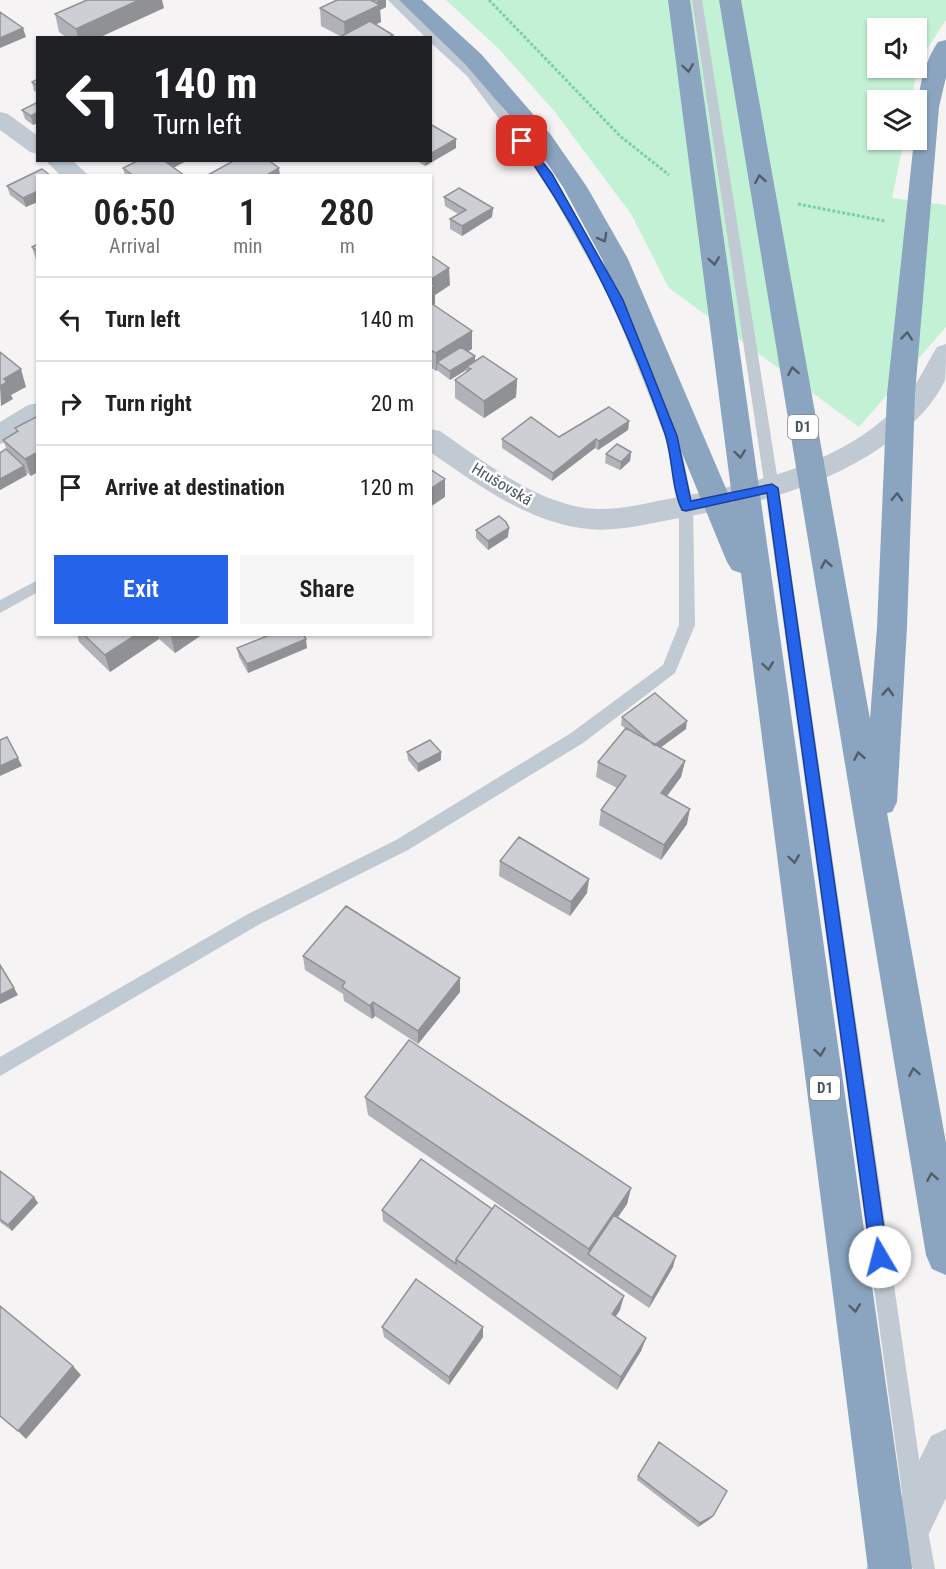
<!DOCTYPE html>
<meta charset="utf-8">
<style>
body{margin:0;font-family:"Roboto Condensed",sans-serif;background:#f6f6f6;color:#222;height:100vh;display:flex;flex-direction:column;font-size:22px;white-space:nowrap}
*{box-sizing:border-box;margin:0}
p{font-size:20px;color:#767676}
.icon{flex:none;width:33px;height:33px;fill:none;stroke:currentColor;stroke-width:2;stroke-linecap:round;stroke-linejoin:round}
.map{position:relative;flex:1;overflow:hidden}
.panel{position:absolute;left:36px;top:174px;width:396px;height:462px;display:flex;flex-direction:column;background:#fff;border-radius:0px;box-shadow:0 2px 4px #0004}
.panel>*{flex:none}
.guide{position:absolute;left:36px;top:36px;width:396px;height:126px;border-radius:0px;box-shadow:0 2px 4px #0004;background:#202124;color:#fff;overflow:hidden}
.fabs{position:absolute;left:867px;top:18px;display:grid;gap:12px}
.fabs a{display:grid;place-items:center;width:60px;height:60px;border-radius:0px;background:#fff;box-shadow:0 2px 4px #0004;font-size:30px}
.pin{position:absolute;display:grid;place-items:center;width:51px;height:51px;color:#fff;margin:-26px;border-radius:12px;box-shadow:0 3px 9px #0006}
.me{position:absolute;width:66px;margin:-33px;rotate:352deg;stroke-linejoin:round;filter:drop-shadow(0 0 4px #0008)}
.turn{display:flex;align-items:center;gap:21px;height:126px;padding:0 18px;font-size:27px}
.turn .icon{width:78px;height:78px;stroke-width:2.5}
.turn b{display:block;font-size:42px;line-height:51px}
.eta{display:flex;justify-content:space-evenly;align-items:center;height:102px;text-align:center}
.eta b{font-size:36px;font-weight:600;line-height:42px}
.cta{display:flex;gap:12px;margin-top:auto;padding:12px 18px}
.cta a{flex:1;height:69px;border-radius:0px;background:#2563eb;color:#fff;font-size:24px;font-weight:600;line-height:69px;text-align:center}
.cta a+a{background:#f6f6f6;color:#222}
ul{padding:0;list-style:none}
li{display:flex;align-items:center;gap:18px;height:84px;padding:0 18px;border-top:2px solid #e0e0e0}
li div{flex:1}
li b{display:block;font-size:22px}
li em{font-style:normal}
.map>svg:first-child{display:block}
.green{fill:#c3f1d5;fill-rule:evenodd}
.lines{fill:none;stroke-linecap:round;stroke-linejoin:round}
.path{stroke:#7ad0a6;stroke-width:3;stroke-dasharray:3 2;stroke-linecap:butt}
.lane{fill:#c1cad2;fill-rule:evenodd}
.street{fill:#c1cad2;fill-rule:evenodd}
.highway{fill:#8ba5c1;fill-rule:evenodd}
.wall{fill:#b0b2b7}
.shaded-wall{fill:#909195}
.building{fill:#cdcfd5;stroke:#909195;stroke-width:1.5}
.oneway{stroke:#505e6b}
.route{fill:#2563eb;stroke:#184099;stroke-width:1.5}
.labels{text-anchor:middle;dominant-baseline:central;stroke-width:5;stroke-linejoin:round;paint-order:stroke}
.shield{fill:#fff;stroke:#808990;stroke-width:1.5}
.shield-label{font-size:15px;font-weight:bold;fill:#4a5661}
.street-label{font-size:16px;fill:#4a5661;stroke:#fff}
</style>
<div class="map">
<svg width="946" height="1569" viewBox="0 0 946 1569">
<rect width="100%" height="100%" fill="#f5f3f3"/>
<path class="green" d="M 446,0 L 946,0 L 946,20 L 919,61 L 911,100 L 878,100 L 878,140 L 904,140 L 892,198 L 946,205 L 946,327 L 859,427 L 669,288 L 631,214 L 555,112 L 499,49 ZM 878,28 L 916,28 L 916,68 L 878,68 Z"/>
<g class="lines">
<path class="path" d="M 489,0 L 620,136 L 669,175
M 798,204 L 885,221"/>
<path class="lane" d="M 388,0 L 399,0 L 475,72 L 551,171 L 623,300 L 679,436 L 693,506 L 695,625 L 675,673 L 583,743 L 408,850 L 260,924 L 0,1076 L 0,1057 L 248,914 L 396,840 L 571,733 L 663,665 L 679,625 L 679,506 L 665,436 L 611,300 L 541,175 L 467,76 L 430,42 L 430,38 L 426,38 Z
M 692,0 L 702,0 L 779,488 L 925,1500 L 922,1508 L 914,1511 L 906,1508 L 903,1500 L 765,488 Z
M 38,580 L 38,592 L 0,613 L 0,600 Z
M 918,1517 L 926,1520 L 935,1569 L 913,1569 L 907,1528 L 910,1520 Z"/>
<path class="street" d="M 0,112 L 8,114 L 38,136 L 38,154 L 30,152 L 0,130 Z
M 45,160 L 72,160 L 89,176 L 61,176 Z
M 946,344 C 946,355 946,371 945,380 C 934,404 915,423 894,438 C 829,487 753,505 674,519 C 646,524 617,532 588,529 C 529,523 478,485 430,452 L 430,429 L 440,431 C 482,460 524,494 574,506 C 607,514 641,504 673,498 C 753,484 841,465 900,404 C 916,388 925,366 937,347 Z
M 38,403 L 38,425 L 10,441 L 0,444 L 0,422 L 28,405 Z
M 946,1429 L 946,1498 L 912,1569 L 866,1569 L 931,1436 Z"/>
<path class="highway" d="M 399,0 L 422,0 L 481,54 L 551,135 L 587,187 L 628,259 L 733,505 L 668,0 L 690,0 L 912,1569 L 868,1569 L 741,573 L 732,570 L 727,562 L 602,259 L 563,187 L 534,144 L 465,64 Z
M 719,0 L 741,0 L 870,719 L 877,627 L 887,394 L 914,140 L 916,140 C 916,107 919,70 938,42 L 946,40 L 946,77 L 939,107 L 915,394 L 907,627 L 897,802 L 892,812 L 887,813 L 946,1143 L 946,1275 L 932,1269 L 926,1255 Z"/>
</g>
<path class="wall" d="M 386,7 L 380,10 L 381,22 L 340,36 L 321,26 L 320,8 Z
M 164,8 L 98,38 L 67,38 L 59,32 L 55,14 Z
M 38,79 L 38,93 L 34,91 L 32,82 Z
M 38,102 L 33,125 L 25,119 L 22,110 Z
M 456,139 L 456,148 L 425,166 L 415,160 L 430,160 Z
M 123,168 L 174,168 L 185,176 L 125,176 Z
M 42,169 L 26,207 L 10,195 L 7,186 Z
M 444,197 L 493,208 L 492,217 L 462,236 L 450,229 L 450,219 L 458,214 L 445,206 Z
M 38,244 L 38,266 L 32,247 Z
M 430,255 L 450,285 L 435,295 L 435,304 L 433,305 L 472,349 L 468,351 L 475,362 L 517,379 L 516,397 L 484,418 L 455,398 L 455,380 L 466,372 L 466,370 L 450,380 L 437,370 L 436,371 L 430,367 Z
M 38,416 L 31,476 L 26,472 L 27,475 L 0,490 L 7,450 L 3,440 L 17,432 L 15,428 Z
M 629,421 L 628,430 L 598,450 L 595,448 L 552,481 L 502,448 L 502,439 L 559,437 Z
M 631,452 L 630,461 L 620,470 L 605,463 L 606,454 Z
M 476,530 L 508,537 L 488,550 L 476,538 Z
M 77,634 L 203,634 L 175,653 L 159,639 L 110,672 L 79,642 Z
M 237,648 L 307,648 L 248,673 L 239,657 Z
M 622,717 L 686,729 L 660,748 L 685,761 L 681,777 L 667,796 L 687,824 L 661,860 L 599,825 L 601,810 L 617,788 L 596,777 L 598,762 L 626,729 L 621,725 Z
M 407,752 L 441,752 L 441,760 L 418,772 L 408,760 Z
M 500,861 L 587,893 L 570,916 L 499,876 Z
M 303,956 L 460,978 L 460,992 L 418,1044 L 375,1016 L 372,1019 L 344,1001 L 343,994 L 305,970 Z
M 365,1097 L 631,1188 L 627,1204 L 618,1217 L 673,1267 L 649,1308 L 368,1115 Z
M 0,1171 L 38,1203 L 12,1231 L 0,1222 Z
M 382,1210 L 620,1310 L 615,1317 L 646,1338 L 641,1351 L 617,1390 L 383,1221 Z
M 382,1327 L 483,1327 L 483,1337 L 449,1385 L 384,1337 Z
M 638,1476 L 710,1519 L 698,1527 L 637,1480 Z"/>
<path class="shaded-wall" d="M 139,0 L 162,0 L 164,8 L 98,38 L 78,38 L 76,29 Z
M 381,0 L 386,0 L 386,7 L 380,10 L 381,22 L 349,38 L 345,38 L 344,22 L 368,6 Z
M 23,28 L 26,37 L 0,48 L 0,38 Z
M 38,112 L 38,123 L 33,125 L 31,116 Z
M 456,139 L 456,148 L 425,166 L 425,160 L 430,160 L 430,154 Z
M 169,160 L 188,160 L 168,171 L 166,162 Z
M 279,168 L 280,176 L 265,176 Z
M 38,191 L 38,202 L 26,207 L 23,198 Z
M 493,208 L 492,217 L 462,236 L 462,226 Z
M 449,268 L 450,285 L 435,295 L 435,304 L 430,307 L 430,280 Z
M 472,331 L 472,349 L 443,366 L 437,362 L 437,370 L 436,371 L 436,353 Z
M 475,356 L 475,365 L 466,367 L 466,370 L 450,380 L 450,371 Z
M 21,369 L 26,387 L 11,395 L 13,399 L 1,406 L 0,386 L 4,379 Z
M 517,379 L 516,397 L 484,418 L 484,401 Z
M 629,421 L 628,430 L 598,450 L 599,441 Z
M 596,439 L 595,448 L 552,481 L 553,473 Z
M 38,452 L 38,472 L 31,476 L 25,459 Z
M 631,452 L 630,461 L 620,470 L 621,462 Z
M 24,466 L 27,475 L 0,490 L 0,479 Z
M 445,479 L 445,497 L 430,507 L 430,489 Z
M 509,528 L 508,537 L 488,550 L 488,541 Z
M 137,634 L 158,634 L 159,639 L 110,672 L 105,655 Z
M 174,634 L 203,634 L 175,653 L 171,637 Z
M 306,639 L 307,648 L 248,673 L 247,664 Z
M 687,721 L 686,729 L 653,753 L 654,745 Z
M 441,752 L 441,760 L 418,772 L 418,764 Z
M 18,758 L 22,766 L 0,776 L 0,766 Z
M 685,761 L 681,777 L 658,808 L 661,793 Z
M 690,809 L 687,824 L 661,860 L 664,845 Z
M 589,879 L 587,893 L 570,916 L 571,902 Z
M 460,978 L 460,992 L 418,1044 L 418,1031 Z
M 14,988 L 18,995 L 0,1004 L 0,995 Z
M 373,1002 L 375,1016 L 372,1019 L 370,1006 Z
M 631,1188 L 627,1204 L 591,1256 L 588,1254 L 589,1249 Z
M 34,1197 L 38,1203 L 12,1231 L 8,1225 Z
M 676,1256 L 673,1267 L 649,1308 L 652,1298 Z
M 624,1296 L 620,1310 L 608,1328 L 612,1314 Z
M 483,1327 L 483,1337 L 449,1385 L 449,1377 Z
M 646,1338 L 641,1351 L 617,1390 L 621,1377 Z
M 73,1366 L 81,1375 L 26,1439 L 18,1431 Z
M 713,1516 L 710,1519 L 698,1527 L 700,1523 Z"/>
<path class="building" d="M 87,0 L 139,0 L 76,29 L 55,14 Z
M 337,0 L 371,0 L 380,5 L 344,22 L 320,8 Z
M 371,0 L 381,0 L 376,3 Z
M 0,12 L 23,28 L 0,38 Z
M 370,21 L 393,35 L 387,38 L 338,38 Z
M 38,79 L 38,86 L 32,82 Z
M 38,102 L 38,112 L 31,116 L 22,110 Z
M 430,124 L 456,139 L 430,154 Z
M 139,160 L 169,160 L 166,162 L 185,176 L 134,176 L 123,168 Z
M 235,160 L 268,160 L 279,168 L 265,176 L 206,176 Z
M 42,169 L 51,176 L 38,176 L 38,191 L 23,198 L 7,186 Z
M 459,188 L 493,208 L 462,226 L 450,219 L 466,210 L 444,197 Z
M 38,244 L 38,252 L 32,247 Z
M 430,255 L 449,268 L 430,280 Z
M 430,283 L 435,286 L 430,289 Z
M 431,303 L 472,331 L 436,353 L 430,350 Z
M 461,347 L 475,356 L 450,371 L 437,362 Z
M 0,352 L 21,369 L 4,379 L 7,382 L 0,386 Z
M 483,356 L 517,379 L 484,401 L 455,380 L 471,369 L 466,367 Z
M 609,407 L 629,421 L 599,441 L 596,439 L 553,473 L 502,439 L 531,417 L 559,437 Z
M 38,416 L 38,452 L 25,459 L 3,440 L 18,431 L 15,428 Z
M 617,444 L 631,452 L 621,462 L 606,454 Z
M 6,449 L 24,466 L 0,479 L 0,453 Z
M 430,469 L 445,479 L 430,489 Z
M 499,516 L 506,522 L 509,528 L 488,541 L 476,530 Z
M 83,634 L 137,634 L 105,655 Z
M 272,634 L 303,634 L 306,639 L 247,664 L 237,648 Z
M 655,693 L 687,721 L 654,745 L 622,717 Z
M 626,728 L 685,761 L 661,793 L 690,809 L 664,845 L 601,810 L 626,776 L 598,762 Z
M 7,737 L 18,758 L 0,766 L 0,740 Z
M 430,740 L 441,752 L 418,764 L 407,752 Z
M 519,837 L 589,879 L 571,902 L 500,861 Z
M 346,906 L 460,978 L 418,1031 L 373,1002 L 370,1006 L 342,987 L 345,982 L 303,956 Z
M 0,965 L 14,988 L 0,995 Z
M 409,1040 L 631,1188 L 589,1249 L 365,1097 Z
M 421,1159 L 492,1209 L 456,1259 L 456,1264 L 382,1210 Z
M 0,1171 L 34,1197 L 8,1225 L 0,1219 Z
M 495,1205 L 624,1296 L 612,1314 L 646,1338 L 621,1377 L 456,1259 Z
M 614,1215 L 676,1256 L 652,1298 L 588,1254 Z
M 416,1279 L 483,1327 L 449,1377 L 382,1327 Z
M 0,1306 L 73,1366 L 18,1431 L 0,1416 Z
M 659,1442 L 727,1491 L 713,1516 L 700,1523 L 638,1476 Z"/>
<defs><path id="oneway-chevron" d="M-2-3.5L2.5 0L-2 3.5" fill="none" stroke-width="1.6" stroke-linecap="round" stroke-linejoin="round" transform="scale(1.5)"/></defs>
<g class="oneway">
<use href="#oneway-chevron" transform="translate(688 68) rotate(82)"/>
<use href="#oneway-chevron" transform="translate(760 179) rotate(-100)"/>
<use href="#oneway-chevron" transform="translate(603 238) rotate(61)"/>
<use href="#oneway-chevron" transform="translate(714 261) rotate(82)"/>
<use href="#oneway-chevron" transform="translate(907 336) rotate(-84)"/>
<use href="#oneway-chevron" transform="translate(793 371) rotate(-100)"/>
<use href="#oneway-chevron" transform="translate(740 454) rotate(82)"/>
<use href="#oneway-chevron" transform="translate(897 497) rotate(-88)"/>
<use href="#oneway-chevron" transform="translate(826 564) rotate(-100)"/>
<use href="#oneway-chevron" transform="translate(768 666) rotate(82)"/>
<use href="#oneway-chevron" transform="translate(888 692) rotate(-86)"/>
<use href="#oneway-chevron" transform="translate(859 756) rotate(-100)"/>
<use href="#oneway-chevron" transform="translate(794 859) rotate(82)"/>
<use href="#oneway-chevron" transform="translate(820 1052) rotate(82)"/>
<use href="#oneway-chevron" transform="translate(914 1072) rotate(-100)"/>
<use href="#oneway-chevron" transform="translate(932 1177) rotate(-100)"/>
<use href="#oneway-chevron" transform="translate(855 1308) rotate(82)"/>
</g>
<path class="route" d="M 518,139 L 525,139 L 552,174 L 623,300 L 677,436 L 691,501 L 772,484 L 778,488 L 888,1257 L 885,1263 L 880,1265 L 874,1263 L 871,1257 L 767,493 L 686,511 L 682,510 C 671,487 673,458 665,434 C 629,330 581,229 517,141 Z"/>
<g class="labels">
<g class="shield">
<rect x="788" y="415" width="30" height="24" rx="4.5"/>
<rect x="810" y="1076" width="30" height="24" rx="4.5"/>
</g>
<g class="shield-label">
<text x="803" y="427">D1</text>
<text x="825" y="1088">D1</text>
</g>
<g class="street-label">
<text transform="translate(502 484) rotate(31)">Hrušovská</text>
</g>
</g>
</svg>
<div class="fabs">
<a><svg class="icon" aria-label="sound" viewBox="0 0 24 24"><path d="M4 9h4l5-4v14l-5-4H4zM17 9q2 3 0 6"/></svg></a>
<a><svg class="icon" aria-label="layers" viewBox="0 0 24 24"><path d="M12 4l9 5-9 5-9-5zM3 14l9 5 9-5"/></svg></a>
</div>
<div class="pin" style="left:522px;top:141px;background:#d93025"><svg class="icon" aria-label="arrive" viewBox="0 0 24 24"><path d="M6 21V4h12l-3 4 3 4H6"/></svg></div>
<svg class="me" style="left:880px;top:1257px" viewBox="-20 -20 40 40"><circle r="19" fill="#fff"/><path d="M0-13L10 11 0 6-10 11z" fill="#2563eb"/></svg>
<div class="guide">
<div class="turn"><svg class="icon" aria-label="left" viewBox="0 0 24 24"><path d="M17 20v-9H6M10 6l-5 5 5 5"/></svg><div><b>140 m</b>Turn left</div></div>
</div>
<section class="panel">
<div class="eta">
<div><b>06:50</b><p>Arrival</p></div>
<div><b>1</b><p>min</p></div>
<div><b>280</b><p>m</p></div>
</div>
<ul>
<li><svg class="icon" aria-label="left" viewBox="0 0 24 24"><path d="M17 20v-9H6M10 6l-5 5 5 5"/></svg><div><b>Turn left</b></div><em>140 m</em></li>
<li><svg class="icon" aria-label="right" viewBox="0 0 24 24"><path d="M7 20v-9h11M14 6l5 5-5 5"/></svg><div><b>Turn right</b></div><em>20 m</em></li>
<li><svg class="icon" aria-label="arrive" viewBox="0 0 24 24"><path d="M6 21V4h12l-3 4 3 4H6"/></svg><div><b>Arrive at destination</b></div><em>120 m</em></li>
</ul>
<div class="cta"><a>Exit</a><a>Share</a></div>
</section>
</div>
